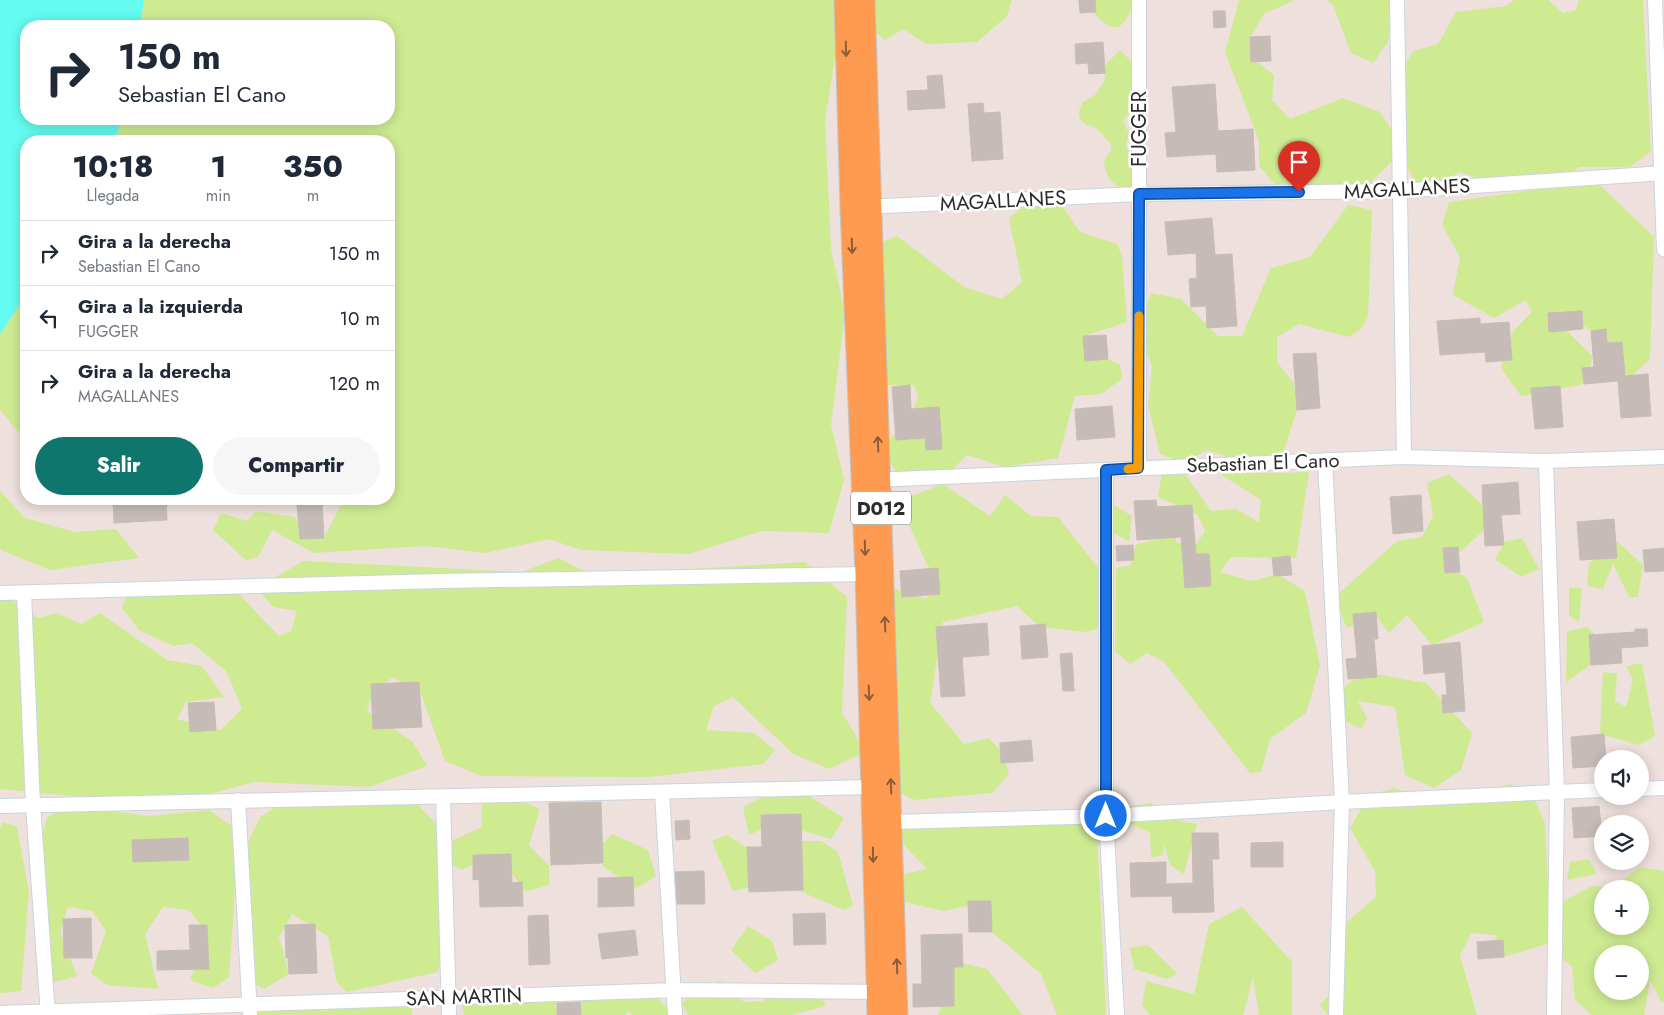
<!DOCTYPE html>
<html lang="es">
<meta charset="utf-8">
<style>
body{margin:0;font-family:Jost,sans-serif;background:#f6f6f7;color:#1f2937;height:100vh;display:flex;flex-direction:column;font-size:19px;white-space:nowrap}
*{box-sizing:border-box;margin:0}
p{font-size:16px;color:#747a83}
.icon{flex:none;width:28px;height:28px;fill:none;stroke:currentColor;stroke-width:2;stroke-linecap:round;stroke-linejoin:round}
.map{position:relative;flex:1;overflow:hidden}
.panel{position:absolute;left:20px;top:135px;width:375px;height:370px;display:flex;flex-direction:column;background:#fff;border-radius:20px;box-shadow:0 2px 12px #0003}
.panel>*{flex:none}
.hud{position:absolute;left:20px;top:20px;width:375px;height:105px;border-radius:20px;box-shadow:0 2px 12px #0003;background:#fff;color:#1f2937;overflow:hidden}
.controls{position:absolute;left:1594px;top:750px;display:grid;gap:10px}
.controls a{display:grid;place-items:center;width:55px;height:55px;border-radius:50%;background:#fff;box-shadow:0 2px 12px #0003;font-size:25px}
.pin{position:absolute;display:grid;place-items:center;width:42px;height:42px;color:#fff;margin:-51px -21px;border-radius:50% 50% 50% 0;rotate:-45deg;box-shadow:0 0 5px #0007}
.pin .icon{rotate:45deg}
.me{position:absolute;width:55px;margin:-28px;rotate:0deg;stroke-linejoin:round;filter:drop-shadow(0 0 4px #0008)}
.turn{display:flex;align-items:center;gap:18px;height:105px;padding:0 15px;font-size:22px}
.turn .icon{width:65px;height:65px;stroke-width:2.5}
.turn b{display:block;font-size:35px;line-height:42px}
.eta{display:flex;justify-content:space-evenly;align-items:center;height:85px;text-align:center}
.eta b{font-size:30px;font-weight:800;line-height:35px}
.primary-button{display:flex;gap:10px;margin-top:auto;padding:10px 15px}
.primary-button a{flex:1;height:58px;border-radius:30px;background:#0f766e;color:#fff;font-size:20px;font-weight:800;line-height:58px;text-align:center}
.primary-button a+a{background:#f6f6f7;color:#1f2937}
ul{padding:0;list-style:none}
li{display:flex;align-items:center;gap:15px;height:65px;padding:0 15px;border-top:1px solid #e0e1e3}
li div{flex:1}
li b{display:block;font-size:19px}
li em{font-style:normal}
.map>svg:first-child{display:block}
.green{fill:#ceeb92;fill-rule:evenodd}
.water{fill:#64fbf0}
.building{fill:#c6bcb7;stroke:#cabbb5}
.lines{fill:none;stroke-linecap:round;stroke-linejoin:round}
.minor-casing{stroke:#cad4de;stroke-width:16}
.primary-casing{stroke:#c4c4c4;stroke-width:23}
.minor{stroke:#fff;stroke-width:14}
.primary{stroke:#ff9b50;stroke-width:21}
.oneway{stroke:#8a5d3c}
.route-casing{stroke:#114b97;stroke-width:12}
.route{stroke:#1a73e8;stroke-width:9}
.slow{stroke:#f59e0b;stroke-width:9}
.labels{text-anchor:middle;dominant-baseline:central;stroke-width:5;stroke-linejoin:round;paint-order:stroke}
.shield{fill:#fff;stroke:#6b6b6b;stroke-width:1}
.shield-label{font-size:19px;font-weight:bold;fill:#2b2b2b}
.street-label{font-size:20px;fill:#2b2b2b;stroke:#fff}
</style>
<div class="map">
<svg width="1664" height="1015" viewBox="0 0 1664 1015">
<rect width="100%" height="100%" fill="#eee0dc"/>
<path class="green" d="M 144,0 L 834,0 L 840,26 L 825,121 L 831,249 L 845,313 L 831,425 L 844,480 L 829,533 L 762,531 L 689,554 L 581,550 L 549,539 L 485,553 L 425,546 L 314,553 L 272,530 L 258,557 L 246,560 L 213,530 L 221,513 L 247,521 L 256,511 L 294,517 L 324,538 L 341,505 L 338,499 L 389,499 L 389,141 L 114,141 L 122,119 L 389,119 L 389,26 L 140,26 Z
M 871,0 L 1012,0 L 1007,16 L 977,42 L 926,44 L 903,29 L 885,40 L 866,25 Z
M 1095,0 L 1134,0 L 1135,1 C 1129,13 1123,36 1106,24 C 1101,20 1096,17 1092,10 Z
M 1239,0 L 1295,0 L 1264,14 L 1250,37 L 1253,59 L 1274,75 L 1272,100 L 1290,119 L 1343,98 L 1380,112 L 1394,134 L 1393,160 L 1365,188 L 1275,184 L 1259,166 L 1259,141 L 1225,52 Z
M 1326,0 L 1393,0 L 1388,42 L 1373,63 L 1351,53 L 1333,5 Z
M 1514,0 L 1548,0 L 1563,13 L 1576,10 L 1579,0 L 1643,0 L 1651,152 L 1629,167 L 1579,167 L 1560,182 L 1536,174 L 1485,182 L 1460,172 L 1427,192 L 1417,186 L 1398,150 L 1401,72 L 1413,51 L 1438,44 L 1456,12 L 1506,6 Z
M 1120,50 L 1136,66 L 1136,107 C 1132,113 1126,115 1123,121 L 1129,133 L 1126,146 L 1135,164 L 1136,178 L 1131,190 L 1125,191 C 1112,184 1105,176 1104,161 L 1111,150 L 1111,144 L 1098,130 L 1092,126 L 1085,124 L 1080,119 L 1079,113 L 1080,107 L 1083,102 L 1095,95 L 1105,80 L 1104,72 L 1106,64 Z
M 1596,181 L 1654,237 L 1650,359 L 1631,377 L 1618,372 L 1591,331 L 1563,310 L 1556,320 L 1593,357 L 1584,384 L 1521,396 L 1501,368 L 1513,331 L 1532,312 L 1526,300 L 1494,318 L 1453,295 L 1460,257 L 1442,225 L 1449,202 Z
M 1058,200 L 1080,232 L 1117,244 L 1122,256 L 1127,322 L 1084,336 L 1083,347 L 1120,365 L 1122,379 L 1101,394 L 1075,396 L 1058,458 L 1005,467 L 967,455 L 948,474 L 899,476 L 881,447 L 909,421 L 918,397 L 914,385 L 888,385 L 874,366 L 874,246 L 897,236 L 964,287 L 1002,299 L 1022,282 L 1009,218 L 1030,201 Z
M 1348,205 L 1372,210 L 1368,317 L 1360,330 L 1349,337 L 1299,324 L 1277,337 L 1277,362 L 1294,383 L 1297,410 L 1282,456 L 1258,467 L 1207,450 L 1184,463 L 1160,454 L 1148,405 L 1152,366 L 1139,330 L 1151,293 L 1181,299 L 1218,336 L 1242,336 L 1271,268 L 1310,257 Z
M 26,295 L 26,441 L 0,410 L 0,334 Z
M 1180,467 L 1211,511 L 1236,509 L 1259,522 L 1261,500 L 1220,474 L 1309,472 L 1296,558 L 1231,557 L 1220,572 L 1252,581 L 1277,574 L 1305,591 L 1320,666 L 1306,713 L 1270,739 L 1261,772 L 1250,773 L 1164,662 L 1147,653 L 1130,664 L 1115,651 L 1116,568 L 1131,565 L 1136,544 L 1159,539 L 1159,505 L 1175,514 L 1176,542 L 1195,546 L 1205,531 L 1197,514 L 1158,497 L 1162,473 Z
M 1449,474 L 1488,510 L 1484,530 L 1446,565 L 1467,578 L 1484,622 L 1432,645 L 1407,615 L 1389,633 L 1375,614 L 1347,628 L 1334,598 L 1397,541 L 1422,537 L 1433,516 L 1427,483 Z
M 943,484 L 990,516 L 1005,495 L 1031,516 L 1058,517 L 1099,569 L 1105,627 L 1085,632 L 1040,627 L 1017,606 L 943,622 L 930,703 L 964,744 L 989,738 L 1003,753 L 1009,774 L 992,793 L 914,800 L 886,785 L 890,587 L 926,599 L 936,584 L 905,516 L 906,498 Z
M 0,491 L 25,518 L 75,532 L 116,529 L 139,558 L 50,570 L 3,551 L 0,548 Z
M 1112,504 L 1132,516 L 1129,542 L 1102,526 Z
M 1522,538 L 1539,569 L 1522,577 L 1495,560 L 1504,542 Z
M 1618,542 L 1643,565 L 1638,597 L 1629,597 L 1613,564 L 1603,589 L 1587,586 L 1589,563 Z
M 558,558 L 584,571 L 627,573 L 805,562 L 847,597 L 842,712 L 865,752 L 829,769 L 793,754 L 733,697 L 714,706 L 706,730 L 754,733 L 775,750 L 763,764 L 649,777 L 481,776 L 445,761 L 421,694 L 393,677 L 372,693 L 367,711 L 413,742 L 427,766 L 369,787 L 254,782 L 168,805 L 0,789 L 0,592 L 38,618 L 57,613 L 81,624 L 100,613 L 167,660 L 202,666 L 224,697 L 186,702 L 177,719 L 221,730 L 242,708 L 226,671 L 192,643 L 173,646 L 139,630 L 122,608 L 129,589 L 174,592 L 196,579 L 229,584 L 279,636 L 291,631 L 297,611 L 273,607 L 257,588 L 303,561 L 522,572 Z
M 1569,588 L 1582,588 L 1579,622 L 1569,615 Z
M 1587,627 L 1597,636 L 1590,665 L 1566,682 L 1567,631 Z
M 1642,663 L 1655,736 L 1639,745 L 1600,734 L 1603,672 L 1617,674 L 1615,701 L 1626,707 L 1633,680 L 1626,666 Z
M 1363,672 L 1426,683 L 1472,733 L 1461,770 L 1434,788 L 1405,775 L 1395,707 L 1358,701 L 1367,718 L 1362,729 L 1335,717 L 1337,693 Z
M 1511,784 L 1534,798 L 1545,823 L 1550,943 L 1504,957 L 1495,935 L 1471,933 L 1460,956 L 1477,1015 L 1328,1015 L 1320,1005 L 1342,980 L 1339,929 L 1376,897 L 1375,871 L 1350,828 L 1369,795 L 1395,788 L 1434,803 Z
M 778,789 L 799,790 L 844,818 L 831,839 L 776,823 L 749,835 L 743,807 Z
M 502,793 L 540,809 L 529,845 L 549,866 L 549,885 L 525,892 L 497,853 L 462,870 L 450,864 L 453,840 L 482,827 L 482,795 Z
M 416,803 L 441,829 L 448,939 L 438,972 L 347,992 L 337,983 L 328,936 L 292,914 L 279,937 L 289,974 L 264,989 L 241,977 L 244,850 L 260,817 L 278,806 Z
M 1151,803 L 1164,818 L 1197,824 L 1184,874 L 1170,865 L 1164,844 L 1163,855 L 1151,858 L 1150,833 L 1127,822 L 1130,806 Z
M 65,805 L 149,816 L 209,810 L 239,831 L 229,977 L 213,988 L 190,980 L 208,934 L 189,910 L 163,907 L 145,934 L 158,989 L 107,985 L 91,974 L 106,931 L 92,911 L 68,907 L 60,932 L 77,976 L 51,983 L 37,969 L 36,855 L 47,818 Z
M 1049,810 L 1097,833 L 1106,1013 L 1105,1015 L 1057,1015 L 1041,974 L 992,932 L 992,901 L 943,911 L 893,899 L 892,877 L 927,869 L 893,834 L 896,823 L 919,814 L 972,828 L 997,815 Z
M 3,822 L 17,827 L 29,892 L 21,991 L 0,993 L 0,828 Z
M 612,834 L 648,850 L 656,876 L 635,889 L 603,866 L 600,846 Z
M 727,835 L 755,853 L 761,885 L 733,891 L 712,841 Z
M 785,841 L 821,841 L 838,852 L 853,906 L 843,910 L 793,888 Z
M 1589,859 L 1597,874 L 1567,880 L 1570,862 Z
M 1640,867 L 1664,871 L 1664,1002 L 1661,1001 L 1650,980 L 1644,1015 L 1592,1015 L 1575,1000 L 1572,967 L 1554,951 L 1562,902 L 1592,886 L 1612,888 ZM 1602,889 L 1640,889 L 1640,926 L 1602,926 ZM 1602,954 L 1640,954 L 1640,991 L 1602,991 Z
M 1242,907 L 1292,962 L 1292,1015 L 1259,1015 L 1253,977 L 1243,1015 L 1150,1015 L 1142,1005 L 1146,981 L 1194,994 L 1209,924 Z
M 748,926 L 772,941 L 778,960 L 755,973 L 731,950 Z
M 1148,945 L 1177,973 L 1167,979 L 1134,969 L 1130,948 Z
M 949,960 L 987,969 L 1023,1015 L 938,1015 L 946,996 Z
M 720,980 L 744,1002 L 763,1001 L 780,982 L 817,989 L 826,1006 L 792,1015 L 688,1015 L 681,1003 Z
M 579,987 L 646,987 L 674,1015 L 632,1015 L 628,1011 L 625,1015 L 575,1015 Z
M 476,991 L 557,992 L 556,1010 L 569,1015 L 464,1015 L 462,1005 Z
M 379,996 L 412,1003 L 412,1015 L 254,1015 L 285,998 L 323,1011 Z"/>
<path class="water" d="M 0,0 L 144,0 L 140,26 L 26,26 L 26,119 L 122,119 L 114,141 L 26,141 L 26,295 L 0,334 Z"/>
<path class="building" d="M 1079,0 L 1095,0 L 1096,12 L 1080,13 Z
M 1213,11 L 1225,11 L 1226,27 L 1214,28 Z
M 1270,36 L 1271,61 L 1251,62 L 1250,37 Z
M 1103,42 L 1105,73 L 1089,74 L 1088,63 L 1076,64 L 1075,44 Z
M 942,75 L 945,108 L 908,110 L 907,91 L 928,90 L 927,76 Z
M 1215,84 L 1218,131 L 1253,129 L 1255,170 L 1217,172 L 1216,154 L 1167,157 L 1165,133 L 1176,132 L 1172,87 Z
M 983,103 L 984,113 L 1000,112 L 1003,159 L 972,161 L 968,104 Z
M 1212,218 L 1215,255 L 1232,254 L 1237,326 L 1207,328 L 1206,306 L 1191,307 L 1189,279 L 1197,278 L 1196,253 L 1168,255 L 1165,222 Z
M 1582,311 L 1583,329 L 1549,332 L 1548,313 Z
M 1480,318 L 1480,324 L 1509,322 L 1512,360 L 1486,362 L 1485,352 L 1440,355 L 1437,321 Z
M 1606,329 L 1607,343 L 1622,342 L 1625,376 L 1648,374 L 1651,416 L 1621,418 L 1618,381 L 1584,384 L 1582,368 L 1594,367 L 1591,331 Z
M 1106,335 L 1108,359 L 1085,361 L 1083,336 Z
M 1316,353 L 1320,408 L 1297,410 L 1293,354 Z
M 910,385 L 911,409 L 939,407 L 942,449 L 926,450 L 925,438 L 896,440 L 892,387 Z
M 1560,386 L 1563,427 L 1535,429 L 1531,388 Z
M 1112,406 L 1115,437 L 1077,440 L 1075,409 Z
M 1518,482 L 1520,514 L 1501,515 L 1504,545 L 1485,546 L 1482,485 Z
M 1421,495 L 1423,531 L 1393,534 L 1390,497 Z
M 113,499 L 166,499 L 167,520 L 114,523 Z
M 1156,500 L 1157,507 L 1192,505 L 1196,554 L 1209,554 L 1211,586 L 1185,588 L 1181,537 L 1137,540 L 1134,501 Z
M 322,503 L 324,538 L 300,539 L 297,504 Z
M 1614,519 L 1617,558 L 1580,560 L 1577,522 Z
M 1133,545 L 1134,560 L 1117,561 L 1116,546 Z
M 1458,547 L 1460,572 L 1445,573 L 1443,548 Z
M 1664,548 L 1664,571 L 1645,572 L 1643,550 Z
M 1290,556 L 1292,575 L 1274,576 L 1272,558 Z
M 938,568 L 940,594 L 902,597 L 900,571 Z
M 1376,612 L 1378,639 L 1374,639 L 1377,677 L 1348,679 L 1346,659 L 1357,658 L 1353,614 Z
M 987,623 L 989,655 L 962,657 L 965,696 L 941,697 L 936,627 Z
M 1045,624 L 1048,657 L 1022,659 L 1020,626 Z
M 1635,629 L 1647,629 L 1648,646 L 1621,648 L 1622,663 L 1591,665 L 1589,635 L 1635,632 Z
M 1460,642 L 1465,711 L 1443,713 L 1442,695 L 1447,695 L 1445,672 L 1424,674 L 1422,646 Z
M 1072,653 L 1074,691 L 1063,691 L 1060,654 Z
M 419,682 L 422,727 L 373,729 L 371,684 Z
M 214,702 L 216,730 L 190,732 L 188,703 Z
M 1604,734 L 1606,759 L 1602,759 L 1602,766 L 1573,768 L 1571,737 Z
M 1031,740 L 1033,761 L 1001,763 L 1000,743 Z
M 601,802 L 603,863 L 551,865 L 549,803 Z
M 1599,806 L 1602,836 L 1574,838 L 1572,808 Z
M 801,814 L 803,890 L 749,892 L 747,847 L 762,847 L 761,815 Z
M 689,820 L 690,839 L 676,840 L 675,821 Z
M 1192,833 L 1218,833 L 1219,859 L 1212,859 L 1214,912 L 1173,913 L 1172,896 L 1131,897 L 1130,863 L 1166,862 L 1166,884 L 1193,883 Z
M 188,838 L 189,860 L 133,862 L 132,840 Z
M 1283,842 L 1283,867 L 1251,867 L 1251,843 Z
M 511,854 L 512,883 L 522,882 L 523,906 L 480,907 L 479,879 L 473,880 L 473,855 Z
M 704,871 L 705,904 L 677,904 L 675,872 Z
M 633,877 L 634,906 L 598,907 L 598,878 Z
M 968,901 L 991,901 L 992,932 L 969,932 Z
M 825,913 L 826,944 L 794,945 L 793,914 Z
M 548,915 L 550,964 L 529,965 L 528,916 Z
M 91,918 L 92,958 L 64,958 L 63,919 Z
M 315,924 L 317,973 L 289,974 L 288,957 L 286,958 L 285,925 Z
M 189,925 L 207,925 L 209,969 L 157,970 L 157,951 L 190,950 Z
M 635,930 L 638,955 L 602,959 L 598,934 Z
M 962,934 L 963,967 L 954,967 L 954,1006 L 913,1007 L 913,984 L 922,984 L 921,935 Z
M 1503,940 L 1504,957 L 1478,959 L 1477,942 Z
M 580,1002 L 581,1015 L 557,1015 L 557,1003 Z"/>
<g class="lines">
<g class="minor-casing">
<path id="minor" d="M 1397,0 L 1404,457
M 1655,0 L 1664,249
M 863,207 L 1139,194 L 1399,191 L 1664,173
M 1325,460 L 1342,802 L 1336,1015
M 1546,461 L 1557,792 L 1554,1015
M 1139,468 L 1139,0
M 1106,470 L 1106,816 L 1117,1015
M 873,480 L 1404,457 L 1546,461 L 1664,457
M 0,593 L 440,581 L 866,574
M 24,593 L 33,805 L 48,1015
M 1640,789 L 1664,788
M 662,792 L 675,1015
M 443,796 L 449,1015
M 238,800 L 250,1015
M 0,806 L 871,787
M 892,822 L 1106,816 L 1342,802 L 1602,790
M 0,1013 L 674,990 L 884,992"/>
</g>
<g class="primary-casing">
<path id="primary" d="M 845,0 L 851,208 L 866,574 L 878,1015
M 864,0 L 897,1015"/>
</g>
<use href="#minor" class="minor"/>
<use href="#primary" class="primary"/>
</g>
<defs><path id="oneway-shaft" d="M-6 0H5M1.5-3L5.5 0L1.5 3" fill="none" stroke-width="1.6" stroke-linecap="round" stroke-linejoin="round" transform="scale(1.25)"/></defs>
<g class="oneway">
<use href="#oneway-shaft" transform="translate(846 49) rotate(88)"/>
<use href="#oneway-shaft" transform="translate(852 246) rotate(88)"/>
<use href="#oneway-shaft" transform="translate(878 444) rotate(-92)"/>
<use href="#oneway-shaft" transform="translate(865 548) rotate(88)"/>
<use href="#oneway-shaft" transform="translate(885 624) rotate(-92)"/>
<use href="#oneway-shaft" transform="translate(869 693) rotate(88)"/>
<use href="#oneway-shaft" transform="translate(891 786) rotate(-92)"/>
<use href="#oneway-shaft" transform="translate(873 855) rotate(89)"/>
<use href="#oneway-shaft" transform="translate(897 966) rotate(-92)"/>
</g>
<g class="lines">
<g class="route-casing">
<path id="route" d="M 1106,816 L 1106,470 L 1138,468 L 1139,194 L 1299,192"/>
</g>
<use href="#route" class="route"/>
<path class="slow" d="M 1128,469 L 1138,468 L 1139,316"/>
</g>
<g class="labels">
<rect class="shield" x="851" y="491.5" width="60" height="33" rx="4"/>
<g class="shield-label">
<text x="881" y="508">D012</text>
</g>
<g class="street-label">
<text transform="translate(1139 129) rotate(-90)">FUGGER</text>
<text transform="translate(1407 189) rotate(-3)">MAGALLANES</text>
<text transform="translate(1003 201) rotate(-3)">MAGALLANES</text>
<text transform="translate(1263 463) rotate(-2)">Sebastian El Cano</text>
<text transform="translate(464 997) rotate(-2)">SAN MARTIN</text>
</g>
</g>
</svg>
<div class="controls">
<a><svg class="icon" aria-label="sound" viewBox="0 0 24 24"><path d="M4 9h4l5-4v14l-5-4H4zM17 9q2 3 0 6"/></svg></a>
<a><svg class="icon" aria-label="layers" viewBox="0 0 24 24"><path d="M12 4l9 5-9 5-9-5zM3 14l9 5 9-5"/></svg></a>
<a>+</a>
<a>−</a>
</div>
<div class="pin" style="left:1299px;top:192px;background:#d93025"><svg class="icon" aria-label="arrive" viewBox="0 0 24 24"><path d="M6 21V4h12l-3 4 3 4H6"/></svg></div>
<svg class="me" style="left:1106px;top:816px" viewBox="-20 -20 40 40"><circle r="17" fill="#1a73e8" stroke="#fff" stroke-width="3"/><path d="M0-11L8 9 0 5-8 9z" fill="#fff"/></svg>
<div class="hud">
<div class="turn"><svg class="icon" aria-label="right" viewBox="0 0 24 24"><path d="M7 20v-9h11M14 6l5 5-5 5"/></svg><div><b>150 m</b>Sebastian El Cano</div></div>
</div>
<section class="panel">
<div class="eta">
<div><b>10:18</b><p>Llegada</p></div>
<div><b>1</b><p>min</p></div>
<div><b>350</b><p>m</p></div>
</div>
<ul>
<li><svg class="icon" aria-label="right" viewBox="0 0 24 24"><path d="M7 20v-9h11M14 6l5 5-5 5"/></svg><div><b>Gira a la derecha</b><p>Sebastian El Cano</p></div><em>150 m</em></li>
<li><svg class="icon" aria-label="left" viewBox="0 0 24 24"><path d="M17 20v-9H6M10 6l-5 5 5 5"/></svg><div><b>Gira a la izquierda</b><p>FUGGER</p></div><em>10 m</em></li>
<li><svg class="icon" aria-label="right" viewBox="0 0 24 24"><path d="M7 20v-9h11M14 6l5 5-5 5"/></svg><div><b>Gira a la derecha</b><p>MAGALLANES</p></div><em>120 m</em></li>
</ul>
<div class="primary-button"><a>Salir</a><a>Compartir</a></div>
</section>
</div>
